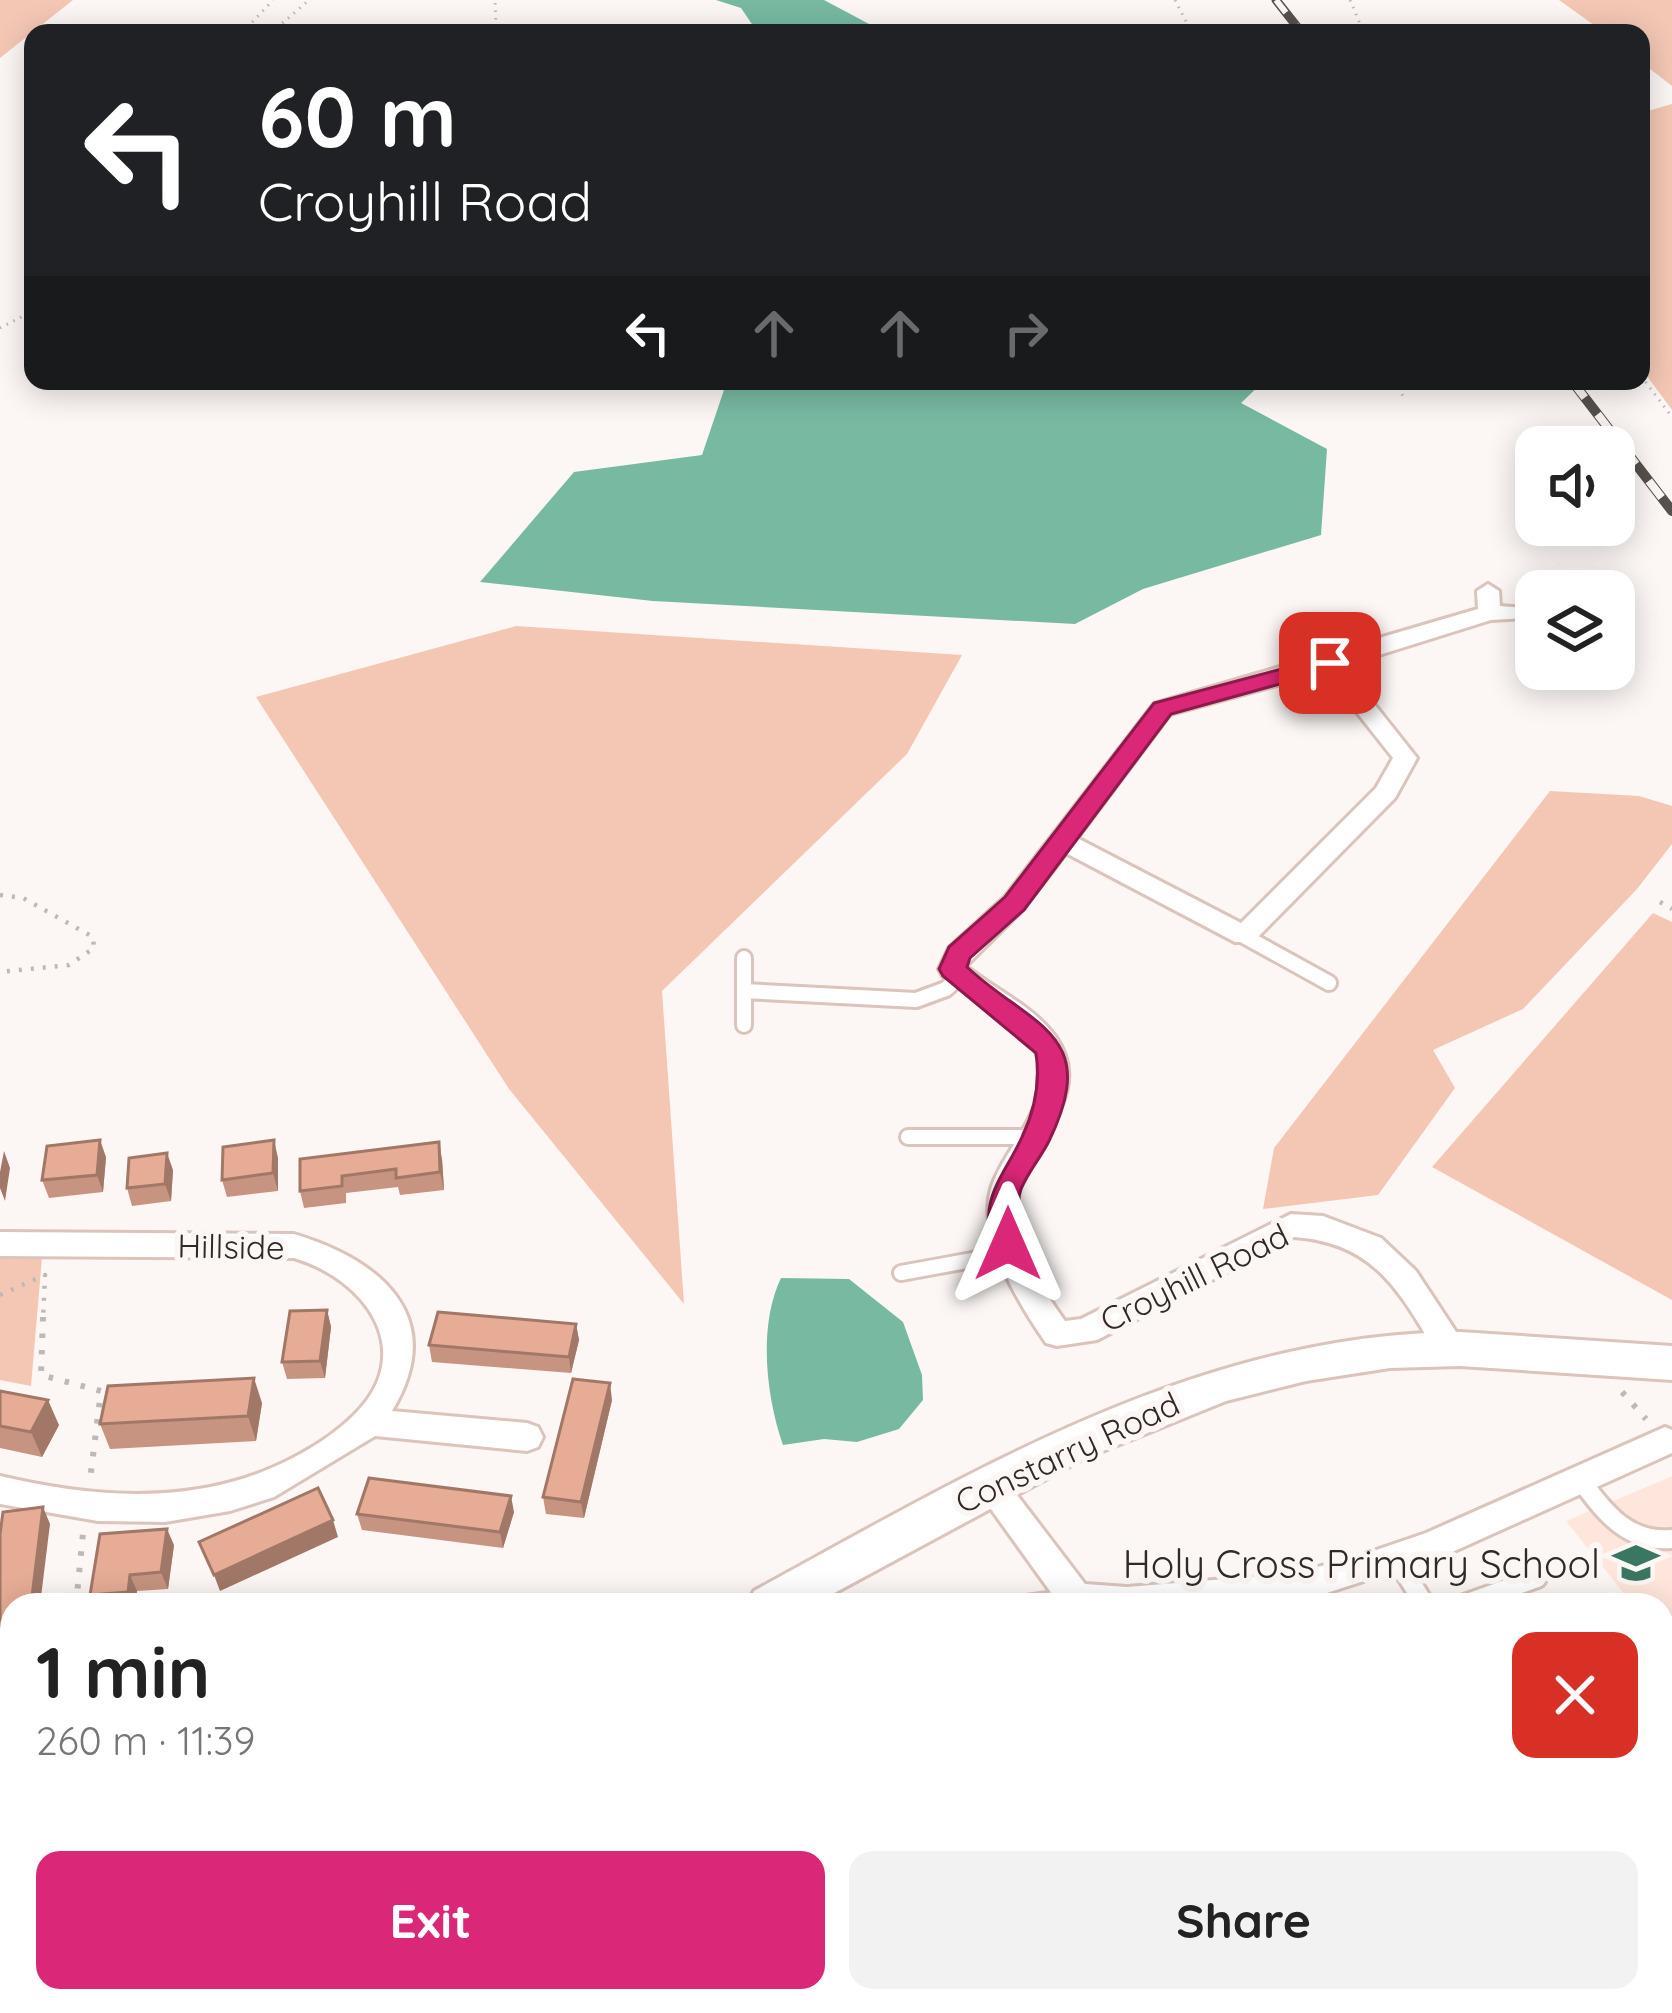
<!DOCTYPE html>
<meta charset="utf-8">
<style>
body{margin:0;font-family:Quicksand,sans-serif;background:#f2f2f2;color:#222;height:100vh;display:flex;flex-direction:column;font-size:45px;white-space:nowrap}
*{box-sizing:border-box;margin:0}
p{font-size:39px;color:#767676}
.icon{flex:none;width:66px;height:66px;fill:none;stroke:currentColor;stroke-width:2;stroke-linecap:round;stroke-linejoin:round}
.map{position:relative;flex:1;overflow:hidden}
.details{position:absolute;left:0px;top:1593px;width:1674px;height:420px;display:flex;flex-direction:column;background:#fff;border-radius:36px 36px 0 0;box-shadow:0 6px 30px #0003}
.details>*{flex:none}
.top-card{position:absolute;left:24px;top:24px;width:1626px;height:366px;border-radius:24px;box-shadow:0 6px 30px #0003;background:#202124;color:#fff;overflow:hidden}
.tools{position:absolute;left:1515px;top:426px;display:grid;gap:24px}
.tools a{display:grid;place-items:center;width:120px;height:120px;border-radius:24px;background:#fff;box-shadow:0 6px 30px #0003;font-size:60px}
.pin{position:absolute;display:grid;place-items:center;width:102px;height:102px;color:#fff;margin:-51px;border-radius:24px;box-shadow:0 6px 18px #0006}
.me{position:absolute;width:132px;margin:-66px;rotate:0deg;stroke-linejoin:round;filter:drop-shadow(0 0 9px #0008)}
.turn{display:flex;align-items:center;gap:42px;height:252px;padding:0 36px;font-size:54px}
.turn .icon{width:156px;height:156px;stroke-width:2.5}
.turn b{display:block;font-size:84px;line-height:102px}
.lanes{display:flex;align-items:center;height:114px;padding:0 36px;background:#0003;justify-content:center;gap:60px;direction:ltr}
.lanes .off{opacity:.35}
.round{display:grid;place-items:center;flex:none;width:126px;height:126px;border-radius:24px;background:#f2f2f2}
.head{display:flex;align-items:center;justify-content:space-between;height:204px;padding:0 36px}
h1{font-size:72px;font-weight:700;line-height:90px}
.primary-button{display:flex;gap:24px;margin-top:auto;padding:24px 36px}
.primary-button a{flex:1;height:138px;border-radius:24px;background:#db2777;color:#fff;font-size:48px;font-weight:700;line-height:138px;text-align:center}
.primary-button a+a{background:#f2f2f2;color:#222}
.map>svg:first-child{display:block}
.built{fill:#ffe6dc}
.green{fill:#f4c7b5}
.water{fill:#78b9a2}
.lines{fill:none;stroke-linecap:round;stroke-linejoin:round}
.service-far1-casing{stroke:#dac4bb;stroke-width:20}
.service-casing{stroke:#dac4bb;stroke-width:24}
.minor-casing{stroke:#dac4bb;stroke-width:6}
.secondary-casing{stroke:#dac4bb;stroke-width:6}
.path-far2{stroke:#beb8b6;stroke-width:3;stroke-dasharray:1.5 6;stroke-linecap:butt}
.path-far1{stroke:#beb8b6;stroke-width:4.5;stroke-dasharray:3 9;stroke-linecap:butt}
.path{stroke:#beb8b6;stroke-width:6;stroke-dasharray:4.5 12;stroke-linecap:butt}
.service-far1{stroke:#fff;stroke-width:14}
.service{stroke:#fff;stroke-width:18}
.minor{fill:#fff;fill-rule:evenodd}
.secondary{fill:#fff;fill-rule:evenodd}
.rail-far1-casing{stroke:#57504d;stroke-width:9}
.rail-casing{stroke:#57504d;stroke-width:10}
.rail-far1{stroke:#fcf7f5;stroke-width:6;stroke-dasharray:16;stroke-linecap:butt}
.rail{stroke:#fcf7f5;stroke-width:8;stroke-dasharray:21;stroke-linecap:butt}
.wall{fill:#c69480}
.shaded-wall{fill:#a17868}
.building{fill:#e6ac95;stroke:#a17868;stroke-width:3}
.route{fill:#db2777;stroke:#8e194d;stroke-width:3}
.labels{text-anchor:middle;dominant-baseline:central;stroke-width:12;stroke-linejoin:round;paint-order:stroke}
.street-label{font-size:33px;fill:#312926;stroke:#fcf7f5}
.near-poi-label{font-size:39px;fill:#312926;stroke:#fcf7f5;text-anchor:end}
</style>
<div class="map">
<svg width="1672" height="2013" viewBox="0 0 1672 2013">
<rect width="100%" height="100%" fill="#fcf7f5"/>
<path class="built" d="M 1672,1476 L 1672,1655 L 1662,1642 L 1662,1605 L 1633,1605 L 1566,1521 Z"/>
<path class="green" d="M 0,0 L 73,0 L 0,58 Z
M 1559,0 L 1672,0 L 1672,86 L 1641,62 L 1641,33 L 1605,33 Z
M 1672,104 L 1672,410 L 1641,368 L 1641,113 Z
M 516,626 L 962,655 L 907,754 L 662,991 L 684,1304 L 509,1089 L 256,697 Z
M 1550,791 L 1639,796 L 1672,806 L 1672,844 L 1637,889 L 1523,1009 L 1433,1050 L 1455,1088 L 1378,1195 L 1263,1209 L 1274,1148 Z
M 1653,913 L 1672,922 L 1672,1300 L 1432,1167 Z
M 0,1257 L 42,1258 L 31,1386 L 0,1380 Z
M 65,2001 L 385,2001 L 372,2013 L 57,2013 Z"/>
<path class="water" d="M 716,0 L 824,0 L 886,33 L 758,33 L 741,8 Z
M 727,381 L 1264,381 L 1241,403 L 1327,449 L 1321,535 L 1143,589 L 1075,624 L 653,601 L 480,582 L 574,472 L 702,455 Z
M 781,1278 L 849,1279 L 903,1322 L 922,1375 L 923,1400 L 899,1429 L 857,1442 L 824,1439 L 783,1445 C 766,1396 758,1326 781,1278 Z"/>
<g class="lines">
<g class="service-far1-casing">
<path id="service-far1" d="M 1244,936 L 1329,983
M 744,958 L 744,1025
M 744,991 L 916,1000 L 946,989 L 960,976
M 908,1137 L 1035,1137
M 901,1273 L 1011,1253"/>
</g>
<g class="service-casing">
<path id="service" d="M 1579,1478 C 1604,1511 1626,1543 1672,1539
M 1397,1560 L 1425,1605
M 1027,1605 L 1070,1599
M 1462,1605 L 1537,1578
M 584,2001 L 603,2013
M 1366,2001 L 1371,2011"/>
</g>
<g class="minor-casing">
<path id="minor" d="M 1488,584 L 1499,591 L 1500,606 L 1527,608 L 1527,618 L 1491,620 L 1344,666 L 1417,758 L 1395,798 L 1253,942 L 1235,942 L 1066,853 L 1023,909 L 966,966 C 994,989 1033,1006 1055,1036 C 1096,1093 1031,1139 1019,1191 C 1009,1235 1040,1287 1065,1321 L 1081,1319 L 1291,1214 L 1323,1216 L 1381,1238 L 1416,1271 L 1462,1341 L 1467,1350 L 1462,1359 L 1451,1363 L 1440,1359 C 1401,1294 1377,1243 1294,1237 L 1097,1340 L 1057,1346 L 1046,1343 C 1020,1306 977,1236 991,1189 C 1004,1146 1059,1101 1036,1052 C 1024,1025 966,995 943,976 L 939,969 L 949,948 L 1005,897 L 1154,704 L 1478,609 L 1477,591 ZM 1325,672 L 1393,758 L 1376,788 L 1241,923 L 1077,838 L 1170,714 Z
M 0,1232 L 294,1234 C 380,1260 449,1316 392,1411 L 527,1423 L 538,1427 L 543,1437 L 538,1447 L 527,1451 L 375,1436 L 274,1497 L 230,1511 L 165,1522 L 98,1521 L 0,1504 L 0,1476 C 77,1494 158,1503 235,1481 C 275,1470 324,1445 354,1415 C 419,1351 365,1279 294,1258 L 0,1256 Z
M 1665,1427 L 1672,1430 L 1672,1453 L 1450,1553 L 1296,1603 L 1060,1605 L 973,1484 L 977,1474 L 989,1470 L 1001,1474 L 1085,1584 L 1127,1587 L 1286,1574 L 1344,1561 L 1426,1533 Z
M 979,2001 L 1026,2001 L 1030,2013 L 984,2013 Z"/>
</g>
<g class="secondary-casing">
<path id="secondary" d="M 1460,1332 L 1672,1346 L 1672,1380 L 1460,1366 L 1390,1368 L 1306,1381 L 1226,1401 L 1083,1459 L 812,1605 L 747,1605 L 754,1591 C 975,1470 1200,1334 1460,1332 Z
M 12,1824 L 12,1872 L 0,1873 L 0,1825 Z"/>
</g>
<path class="path-far2" d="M 1175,0 L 1192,33
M 1350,0 L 1364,33
M 242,33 L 273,0
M 271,33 L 309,0
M 481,33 L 496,25 L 495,0
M 0,328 L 33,311
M 1641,376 L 1672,417
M 1395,381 L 1403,396"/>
<path class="path-far1" d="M 0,895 L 23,898 L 93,937 L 94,948 L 69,965 L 0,972
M 1660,902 L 1672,909
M 0,1295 L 45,1275 L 43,1320"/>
<path class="path" d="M 43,1317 L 41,1375 L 101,1391 L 90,1480
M 1622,1392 L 1646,1419
M 76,1605 L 83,1533"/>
<use href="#service-far1" class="service-far1"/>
<use href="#service" class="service"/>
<use href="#minor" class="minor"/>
<use href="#secondary" class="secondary"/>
<g class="rail-far1-casing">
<path id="rail-far1" d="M 1276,0 L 1302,33"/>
</g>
<g class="rail-casing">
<path id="rail" d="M 1572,381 L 1672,511"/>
</g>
<use href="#rail-far1" class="rail-far1"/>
<use href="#rail" class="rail"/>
</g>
<path class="wall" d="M 106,1157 L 103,1192 L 49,1198 L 42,1180 Z
M 278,1158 L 278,1191 L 227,1197 L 222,1180 Z
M 300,1159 L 442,1159 L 444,1190 L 400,1195 L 398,1187 L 346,1193 L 346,1203 L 304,1208 L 300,1191 Z
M 173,1170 L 171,1201 L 132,1206 L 127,1188 Z
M 327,1310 L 331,1327 L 325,1378 L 287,1379 L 282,1362 Z
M 576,1324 L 579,1340 L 571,1373 L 432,1362 L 429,1345 Z
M 0,1391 L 59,1425 L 42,1457 L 0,1448 Z
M 612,1400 L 584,1518 L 546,1514 L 543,1497 Z
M 262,1403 L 256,1441 L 110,1449 L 100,1424 Z
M 514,1512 L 503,1548 L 362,1530 L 357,1514 Z
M 50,1524 L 12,1605 L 12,1642 L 0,1644 L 0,1534 Z
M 174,1545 L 168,1589 L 137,1591 L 135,1605 L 95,1605 L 90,1595 Z
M 12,1691 L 12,1758 L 0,1759 L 0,1693 Z
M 1672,1734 L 1672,1871 L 1662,1854 L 1662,1737 Z
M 876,2001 L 933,2001 L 938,2013 L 881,2013 Z
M 1075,2001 L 1179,2001 L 1194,2013 L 1089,2013 Z
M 1406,2001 L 1457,2001 L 1464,2013 L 1413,2013 Z"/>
<path class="shaded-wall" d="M 100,1140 L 106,1157 L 103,1192 L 97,1175 Z
M 274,1140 L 278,1158 L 278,1191 L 273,1173 Z
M 439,1142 L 442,1159 L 444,1190 L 440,1172 Z
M 4,1151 L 10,1168 L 5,1201 L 0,1188 L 0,1172 Z
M 167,1153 L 173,1170 L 171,1201 L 165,1184 Z
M 327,1310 L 331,1327 L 325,1378 L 320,1361 Z
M 576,1324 L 579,1340 L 571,1373 L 569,1357 Z
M 254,1378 L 262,1403 L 256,1441 L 248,1416 Z
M 610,1383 L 612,1400 L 584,1518 L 581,1502 Z
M 48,1400 L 59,1425 L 42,1457 L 31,1432 Z
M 511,1496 L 514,1512 L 503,1548 L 500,1532 Z
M 43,1507 L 50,1524 L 40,1605 L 31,1605 Z
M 333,1520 L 338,1537 L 220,1591 L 214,1575 Z
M 167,1529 L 174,1545 L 168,1589 L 161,1572 Z
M 130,1575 L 137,1591 L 135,1605 L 133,1605 L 128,1592 Z
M 12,1976 L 12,2001 L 14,2001 L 6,2013 L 0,2013 L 0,1994 Z"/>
<path class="building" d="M 100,1140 L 97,1175 L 42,1180 L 47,1146 Z
M 274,1140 L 273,1173 L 222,1180 L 223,1147 Z
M 439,1142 L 440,1172 L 396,1178 L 396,1169 L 342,1176 L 342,1186 L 300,1191 L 300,1159 Z
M 167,1153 L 165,1184 L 127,1188 L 129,1158 Z
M 327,1310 L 320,1361 L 282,1362 L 290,1311 Z
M 438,1312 L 576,1324 L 569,1357 L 429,1345 Z
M 254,1378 L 248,1416 L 100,1424 L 108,1386 Z
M 573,1379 L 610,1383 L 581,1502 L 543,1497 Z
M 0,1391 L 48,1400 L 31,1432 L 0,1426 Z
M 369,1478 L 511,1496 L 500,1532 L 357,1514 Z
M 318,1488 L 333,1520 L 214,1575 L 199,1542 Z
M 43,1507 L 31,1605 L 12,1605 L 12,1626 L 0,1627 L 0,1534 L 3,1512 Z
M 167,1529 L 161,1572 L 130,1575 L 128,1592 L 90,1595 L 100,1534 Z
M 1662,1682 L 1671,1695 L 1662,1698 Z
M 12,1691 L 10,1733 L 0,1735 L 0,1693 Z
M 1672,1734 L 1672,1790 L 1662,1772 L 1662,1737 Z
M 1672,1792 L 1672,1826 L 1662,1809 L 1662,1795 Z
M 0,1928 L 12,1933 L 12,1976 L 0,1994 Z
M 882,2001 L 933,2001 L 938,2013 L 886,2013 Z
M 1104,2001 L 1179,2001 L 1194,2013 L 1118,2013 Z
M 1427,2001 L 1457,2001 L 1464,2013 L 1434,2013 Z"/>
<path class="route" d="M 1330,656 L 1338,658 L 1338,668 L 1171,714 L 1024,910 L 970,958 L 967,967 C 1031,1027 1102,1032 1049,1141 C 1041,1157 1028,1172 1021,1189 C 1013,1208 1029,1232 1019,1252 L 998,1252 C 973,1204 1004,1177 1022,1137 C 1035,1110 1040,1081 1036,1053 L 943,976 L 939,969 L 949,947 L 1005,897 L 1154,703 Z"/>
<defs>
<g id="school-bare" transform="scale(3.6)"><path d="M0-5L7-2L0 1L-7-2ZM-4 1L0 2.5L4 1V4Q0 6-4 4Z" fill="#3a7762" stroke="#fcf7f5" stroke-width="2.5" paint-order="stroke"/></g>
</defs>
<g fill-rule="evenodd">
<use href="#school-bare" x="1636" y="1563"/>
</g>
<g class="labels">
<g class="street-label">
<text transform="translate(231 1246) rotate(1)">Hillside</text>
<text transform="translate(1194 1277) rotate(-26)">Croyhill Road</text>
<text transform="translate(1067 1452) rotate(-25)">Constarry Road</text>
</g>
<g class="near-poi-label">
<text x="1600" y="1563">Holy Cross Primary School</text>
</g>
</g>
</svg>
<div class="tools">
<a><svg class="icon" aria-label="sound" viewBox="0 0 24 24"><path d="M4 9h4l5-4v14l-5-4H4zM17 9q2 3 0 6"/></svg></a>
<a><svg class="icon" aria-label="layers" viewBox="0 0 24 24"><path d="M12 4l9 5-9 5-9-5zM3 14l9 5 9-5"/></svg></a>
</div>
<div class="pin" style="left:1330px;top:663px;background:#d93025"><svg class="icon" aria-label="arrive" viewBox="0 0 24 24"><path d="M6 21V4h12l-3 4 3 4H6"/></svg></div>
<svg class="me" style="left:1008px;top:1244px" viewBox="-20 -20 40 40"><path d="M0-17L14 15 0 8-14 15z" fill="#db2777" stroke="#fff" stroke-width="4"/></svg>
<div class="top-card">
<div class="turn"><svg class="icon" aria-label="left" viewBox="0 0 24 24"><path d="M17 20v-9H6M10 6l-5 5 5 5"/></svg><div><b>60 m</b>Croyhill Road</div></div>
<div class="lanes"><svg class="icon" aria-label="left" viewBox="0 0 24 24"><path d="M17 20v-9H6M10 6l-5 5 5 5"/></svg><svg class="icon off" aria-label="ahead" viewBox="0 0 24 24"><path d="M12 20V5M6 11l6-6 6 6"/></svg><svg class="icon off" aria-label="ahead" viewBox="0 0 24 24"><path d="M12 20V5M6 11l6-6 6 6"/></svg><svg class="icon off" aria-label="right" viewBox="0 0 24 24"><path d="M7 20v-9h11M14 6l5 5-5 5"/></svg></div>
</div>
<section class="details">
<div class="head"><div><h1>1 min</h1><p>260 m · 11:39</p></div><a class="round" style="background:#d93025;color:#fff"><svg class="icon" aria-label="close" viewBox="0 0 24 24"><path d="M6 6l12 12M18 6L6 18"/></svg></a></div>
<div class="primary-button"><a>Exit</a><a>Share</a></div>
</section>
</div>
